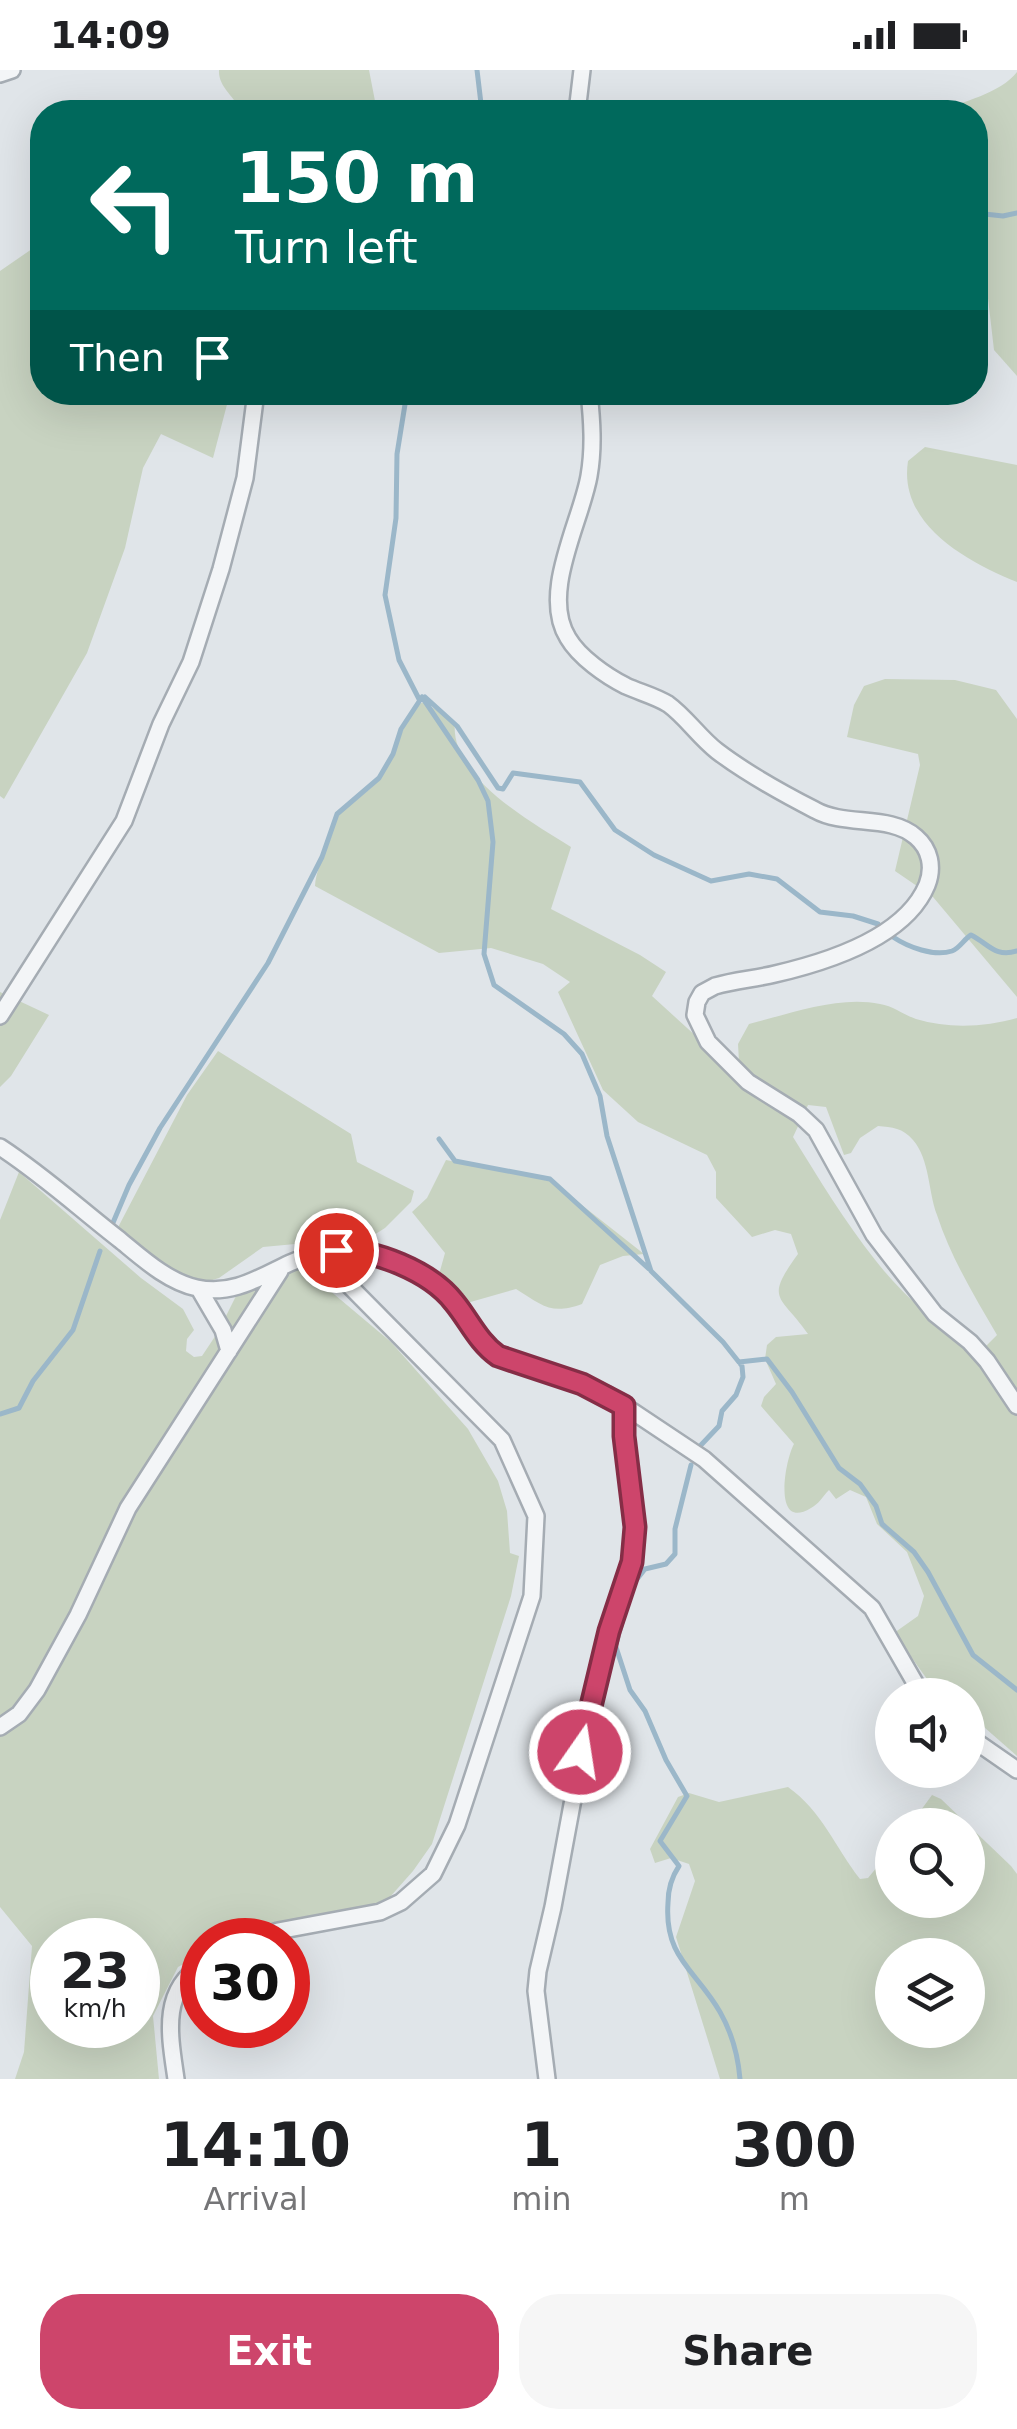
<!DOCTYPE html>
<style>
body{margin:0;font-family:"DejaVu Sans",sans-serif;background:#f6f6f6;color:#202124;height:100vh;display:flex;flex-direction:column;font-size:38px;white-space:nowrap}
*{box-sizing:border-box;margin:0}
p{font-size:32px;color:#757577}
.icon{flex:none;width:55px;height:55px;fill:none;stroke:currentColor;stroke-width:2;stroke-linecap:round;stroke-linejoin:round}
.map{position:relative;height:2009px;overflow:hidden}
.details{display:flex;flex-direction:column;background:#fff;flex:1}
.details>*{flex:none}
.banner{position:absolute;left:30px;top:30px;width:958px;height:305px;border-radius:40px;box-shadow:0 10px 40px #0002;background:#00695c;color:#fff;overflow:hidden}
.tools{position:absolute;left:875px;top:1608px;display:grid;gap:20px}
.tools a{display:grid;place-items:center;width:110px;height:110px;border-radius:50%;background:#fff;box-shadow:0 10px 40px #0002;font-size:50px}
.speed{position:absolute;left:30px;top:1848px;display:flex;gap:20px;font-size:50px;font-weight:700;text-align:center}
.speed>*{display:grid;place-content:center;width:130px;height:130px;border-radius:50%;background:#fff;box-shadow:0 10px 40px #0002;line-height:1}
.speed small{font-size:25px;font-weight:400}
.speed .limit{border:15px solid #d22;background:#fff;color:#111}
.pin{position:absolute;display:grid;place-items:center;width:85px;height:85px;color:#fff;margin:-42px;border:5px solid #fff;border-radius:50%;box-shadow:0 2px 10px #0007}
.me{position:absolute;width:110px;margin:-55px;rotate:13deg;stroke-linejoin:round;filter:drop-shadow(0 0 8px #0008)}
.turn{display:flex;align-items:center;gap:35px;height:210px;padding:0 40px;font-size:45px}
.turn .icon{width:130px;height:130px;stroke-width:2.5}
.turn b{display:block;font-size:70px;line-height:85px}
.then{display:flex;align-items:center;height:95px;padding:0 40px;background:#0003;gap:20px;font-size:38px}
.eta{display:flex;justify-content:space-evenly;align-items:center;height:170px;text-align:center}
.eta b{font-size:60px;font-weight:700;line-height:70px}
.button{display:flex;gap:20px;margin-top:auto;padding:20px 40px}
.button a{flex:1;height:115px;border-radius:40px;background:#cd456b;color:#fff;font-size:40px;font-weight:700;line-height:115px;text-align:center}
.button a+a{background:#f6f6f6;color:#202124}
.status{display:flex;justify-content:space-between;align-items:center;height:70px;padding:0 50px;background:#fff;direction:ltr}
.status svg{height:28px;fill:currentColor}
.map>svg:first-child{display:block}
.green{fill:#c8d3c1;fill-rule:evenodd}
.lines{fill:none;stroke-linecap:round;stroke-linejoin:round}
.stream{stroke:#9bb7c9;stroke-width:5}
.minor-casing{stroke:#a5acb3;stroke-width:20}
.minor{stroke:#f3f5f7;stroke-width:15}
.route-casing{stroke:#852d46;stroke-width:25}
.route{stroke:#cd456b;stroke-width:18}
</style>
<div class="status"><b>14:09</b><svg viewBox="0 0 49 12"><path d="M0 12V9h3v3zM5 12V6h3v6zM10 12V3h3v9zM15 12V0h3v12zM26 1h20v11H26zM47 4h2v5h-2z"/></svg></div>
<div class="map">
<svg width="1017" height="2009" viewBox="0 0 1017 2009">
<rect width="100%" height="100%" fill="#e0e5e9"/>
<path class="green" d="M 219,0 L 369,0 L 375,31 L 372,42 L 242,42 C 235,27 218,17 219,0 Z
M 1017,2 L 1017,306 L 994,280 L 986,211 L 975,207 L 975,42 L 937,42 C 962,32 1001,23 1017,2 Z
M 42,172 L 42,322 L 230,323 L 213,388 L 161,364 L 143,398 L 125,478 L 87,583 L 4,729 L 0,726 L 0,201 Z
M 925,377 L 1017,395 L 1017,512 C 968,492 898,455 908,391 Z
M 885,609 L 955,610 L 996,620 L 1017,649 L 1017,927 L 933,827 L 895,801 L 920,695 L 918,684 L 847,667 L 854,635 L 864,616 Z
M 424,632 L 455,652 C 449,707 530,751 571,777 L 551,839 L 640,885 L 666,902 L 652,926 L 709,978 L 739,992 L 738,974 L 749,954 C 789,944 839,925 880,934 C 893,936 904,945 916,949 C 949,959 985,957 1017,948 L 1017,1686 L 968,1643 L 968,1625 L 937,1623 L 894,1563 L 918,1546 L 924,1526 L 907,1482 L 877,1454 L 866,1427 L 850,1420 L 836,1429 L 829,1420 C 823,1426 819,1434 811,1438 C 772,1462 785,1390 794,1374 L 761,1336 L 764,1327 L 776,1314 L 765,1289 L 767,1275 L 776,1267 L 808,1264 C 780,1224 764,1231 798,1184 L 791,1164 L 775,1160 L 752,1167 L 716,1128 L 716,1102 L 707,1085 L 638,1052 L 603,1020 L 558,922 L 570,912 L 543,894 L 491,878 L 439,883 L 315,816 C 317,790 334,774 334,748 L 371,718 L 386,697 L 414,636 ZM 808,1035 L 826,1037 L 844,1085 L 851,1083 L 860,1068 L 878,1056 C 892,1057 903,1058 913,1070 C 930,1090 928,1121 937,1145 C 951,1188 975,1227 997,1265 L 983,1279 L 972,1282 C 938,1254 903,1226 876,1191 C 845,1152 819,1109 793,1067 Z
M 0,922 L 49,945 L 11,1006 L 0,1017 Z
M 218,981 L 351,1064 L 357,1092 L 414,1121 L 411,1132 L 385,1158 L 355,1177 L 306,1173 L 263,1177 L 219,1208 L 189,1217 L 113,1167 L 187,1025 Z
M 446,1090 L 550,1110 L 644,1184 L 623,1186 L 600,1195 L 582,1234 C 551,1245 543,1236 516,1219 L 467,1233 L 447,1235 L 438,1208 L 445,1183 L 412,1142 L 427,1128 Z
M 19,1102 L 141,1208 L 183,1239 L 194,1260 L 187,1269 L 186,1281 L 194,1287 L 202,1286 L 218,1262 L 243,1212 L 255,1200 L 280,1192 L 310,1204 L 391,1272 L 468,1359 L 498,1411 L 507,1441 L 510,1483 L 519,1486 L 511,1526 L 432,1774 L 413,1801 L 390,1827 L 367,1841 L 336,1853 L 235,1870 L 202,1870 L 202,1884 L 178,1897 L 153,1946 L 159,2009 L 15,2009 L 24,1982 L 32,1876 L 0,1837 L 0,1150 ZM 52,1870 L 138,1870 L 138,1955 L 52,1955 Z
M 788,1717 C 822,1741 835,1777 860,1809 L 868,1808 L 892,1779 L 892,1830 L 968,1830 L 968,1755 L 910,1755 L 932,1725 L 941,1729 L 1011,1796 L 1017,1804 L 1017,2009 L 720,2009 L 676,1867 L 695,1811 L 689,1794 L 671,1788 L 655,1793 L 650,1779 L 678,1727 L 689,1723 L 719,1732 ZM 892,1885 L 968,1885 L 968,1960 L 892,1960 Z"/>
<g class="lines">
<path class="stream" d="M 477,0 L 482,42
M 975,143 L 1003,146 L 1017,143
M 407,322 L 397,384 L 396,448 L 385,525 L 399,590 L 419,629
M 422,627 L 478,710 L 488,731 L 493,772 L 484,884 L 494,915 L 564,964 L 582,984 L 600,1026 L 607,1066 L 651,1201 L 723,1272 L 742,1296 L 743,1307 L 736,1325 L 722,1341 L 719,1356 L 701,1375
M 425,627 L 457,656 L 498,718 L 503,719 L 513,703 L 580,712 L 615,760 L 654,785 L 711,811 L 749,804 L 777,809 L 820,842 L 853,846 L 878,854
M 893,867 C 908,877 934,887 952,881 C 960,878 964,869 971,865 C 989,874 995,888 1017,881
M 439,1069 L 455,1091 L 550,1109 L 649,1199
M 112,1155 L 129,1115 L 160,1058 L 268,893 L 322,787 L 337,744 L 379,708 L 393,684 L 401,659 L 422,627
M 739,1292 L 767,1289 L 792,1322 L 839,1398 L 860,1414 L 876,1436 L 882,1454 L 914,1482 L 928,1502 L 973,1585 L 1017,1620
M 0,1344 L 19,1338 L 33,1311 L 73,1260 L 100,1181
M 630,1518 L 645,1499 L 666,1494 L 675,1484 L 675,1459 L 691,1395
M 614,1571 L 630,1620 L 645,1641 L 666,1690 L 687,1726 L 660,1771 L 679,1796 C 671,1808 668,1819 668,1833 C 664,1888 696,1900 720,1942 C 732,1963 738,1985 740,2009"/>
<g class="minor-casing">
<path id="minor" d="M 0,4 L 12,0
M 577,42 L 582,0
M 589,322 C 592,350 594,378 589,406 C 581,452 540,523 568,568 C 579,587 606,606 626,616 C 639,622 655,626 668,634 C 686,647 699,667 717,681 C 747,704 782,723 815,740 C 845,757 890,744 916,767 C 930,779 934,797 927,815 C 905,868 827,892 775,904 C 755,909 735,910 715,916 L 702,923 L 697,932 L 695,945 L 708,972 L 748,1012 L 799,1044 L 816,1060 L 874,1165 L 935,1244 L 970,1272 L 987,1291 L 1017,1336
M 0,946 L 124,751 L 161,654 L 191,592 L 221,499 L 245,408 L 256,322
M 0,1077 C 43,1105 80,1139 120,1170 C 142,1188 168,1212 197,1218 C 232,1226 260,1207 290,1193 C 340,1170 388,1183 433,1213 C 461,1231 471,1266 498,1286 L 608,1325 L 704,1389 L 872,1538 L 922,1625
M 199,1219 L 223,1260 L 229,1281
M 0,1657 L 19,1644 L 37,1620 L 78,1545 L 128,1438 L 280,1201
M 968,1666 L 1017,1700
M 251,1870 L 278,1861 L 380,1842 L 401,1832 L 433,1804 L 457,1755 L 532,1526 L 536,1446 L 502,1370 L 318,1184
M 176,2009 C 170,1967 160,1921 202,1895
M 547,2009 L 536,1921 L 538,1901 L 553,1837 L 589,1643 L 631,1492 L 635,1457 L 624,1366 L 624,1335"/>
</g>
<use href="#minor" class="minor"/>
</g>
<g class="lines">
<g class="route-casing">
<path id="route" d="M 336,1180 C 374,1179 430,1201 454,1232 C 469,1250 478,1272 498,1286 L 582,1314 L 624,1336 L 624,1366 L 635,1457 L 632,1492 L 609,1561 L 580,1682"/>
</g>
<use href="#route" class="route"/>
</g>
</svg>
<div class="tools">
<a><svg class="icon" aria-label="sound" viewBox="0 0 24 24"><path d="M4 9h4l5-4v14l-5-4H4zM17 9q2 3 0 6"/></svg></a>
<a><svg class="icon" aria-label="search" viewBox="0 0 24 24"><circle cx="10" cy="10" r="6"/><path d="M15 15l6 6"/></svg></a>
<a><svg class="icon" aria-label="layers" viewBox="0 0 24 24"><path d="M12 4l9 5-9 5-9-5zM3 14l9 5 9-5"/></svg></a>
</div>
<div class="speed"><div>23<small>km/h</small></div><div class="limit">30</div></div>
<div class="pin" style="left:336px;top:1180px;background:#d93025"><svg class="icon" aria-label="arrive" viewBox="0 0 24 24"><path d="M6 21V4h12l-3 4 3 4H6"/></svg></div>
<svg class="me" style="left:580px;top:1682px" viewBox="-20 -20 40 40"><circle r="17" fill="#cd456b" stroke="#fff" stroke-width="3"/><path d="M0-11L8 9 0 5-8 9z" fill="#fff"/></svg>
<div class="banner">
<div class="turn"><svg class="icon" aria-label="left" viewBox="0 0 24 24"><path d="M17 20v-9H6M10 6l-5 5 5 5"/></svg><div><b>150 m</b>Turn left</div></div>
<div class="then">Then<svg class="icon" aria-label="arrive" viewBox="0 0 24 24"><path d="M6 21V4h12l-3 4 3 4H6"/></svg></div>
</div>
</div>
<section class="details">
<div class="eta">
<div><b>14:10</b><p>Arrival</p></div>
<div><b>1</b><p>min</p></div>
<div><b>300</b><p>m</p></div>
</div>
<div class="button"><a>Exit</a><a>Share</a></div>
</section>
